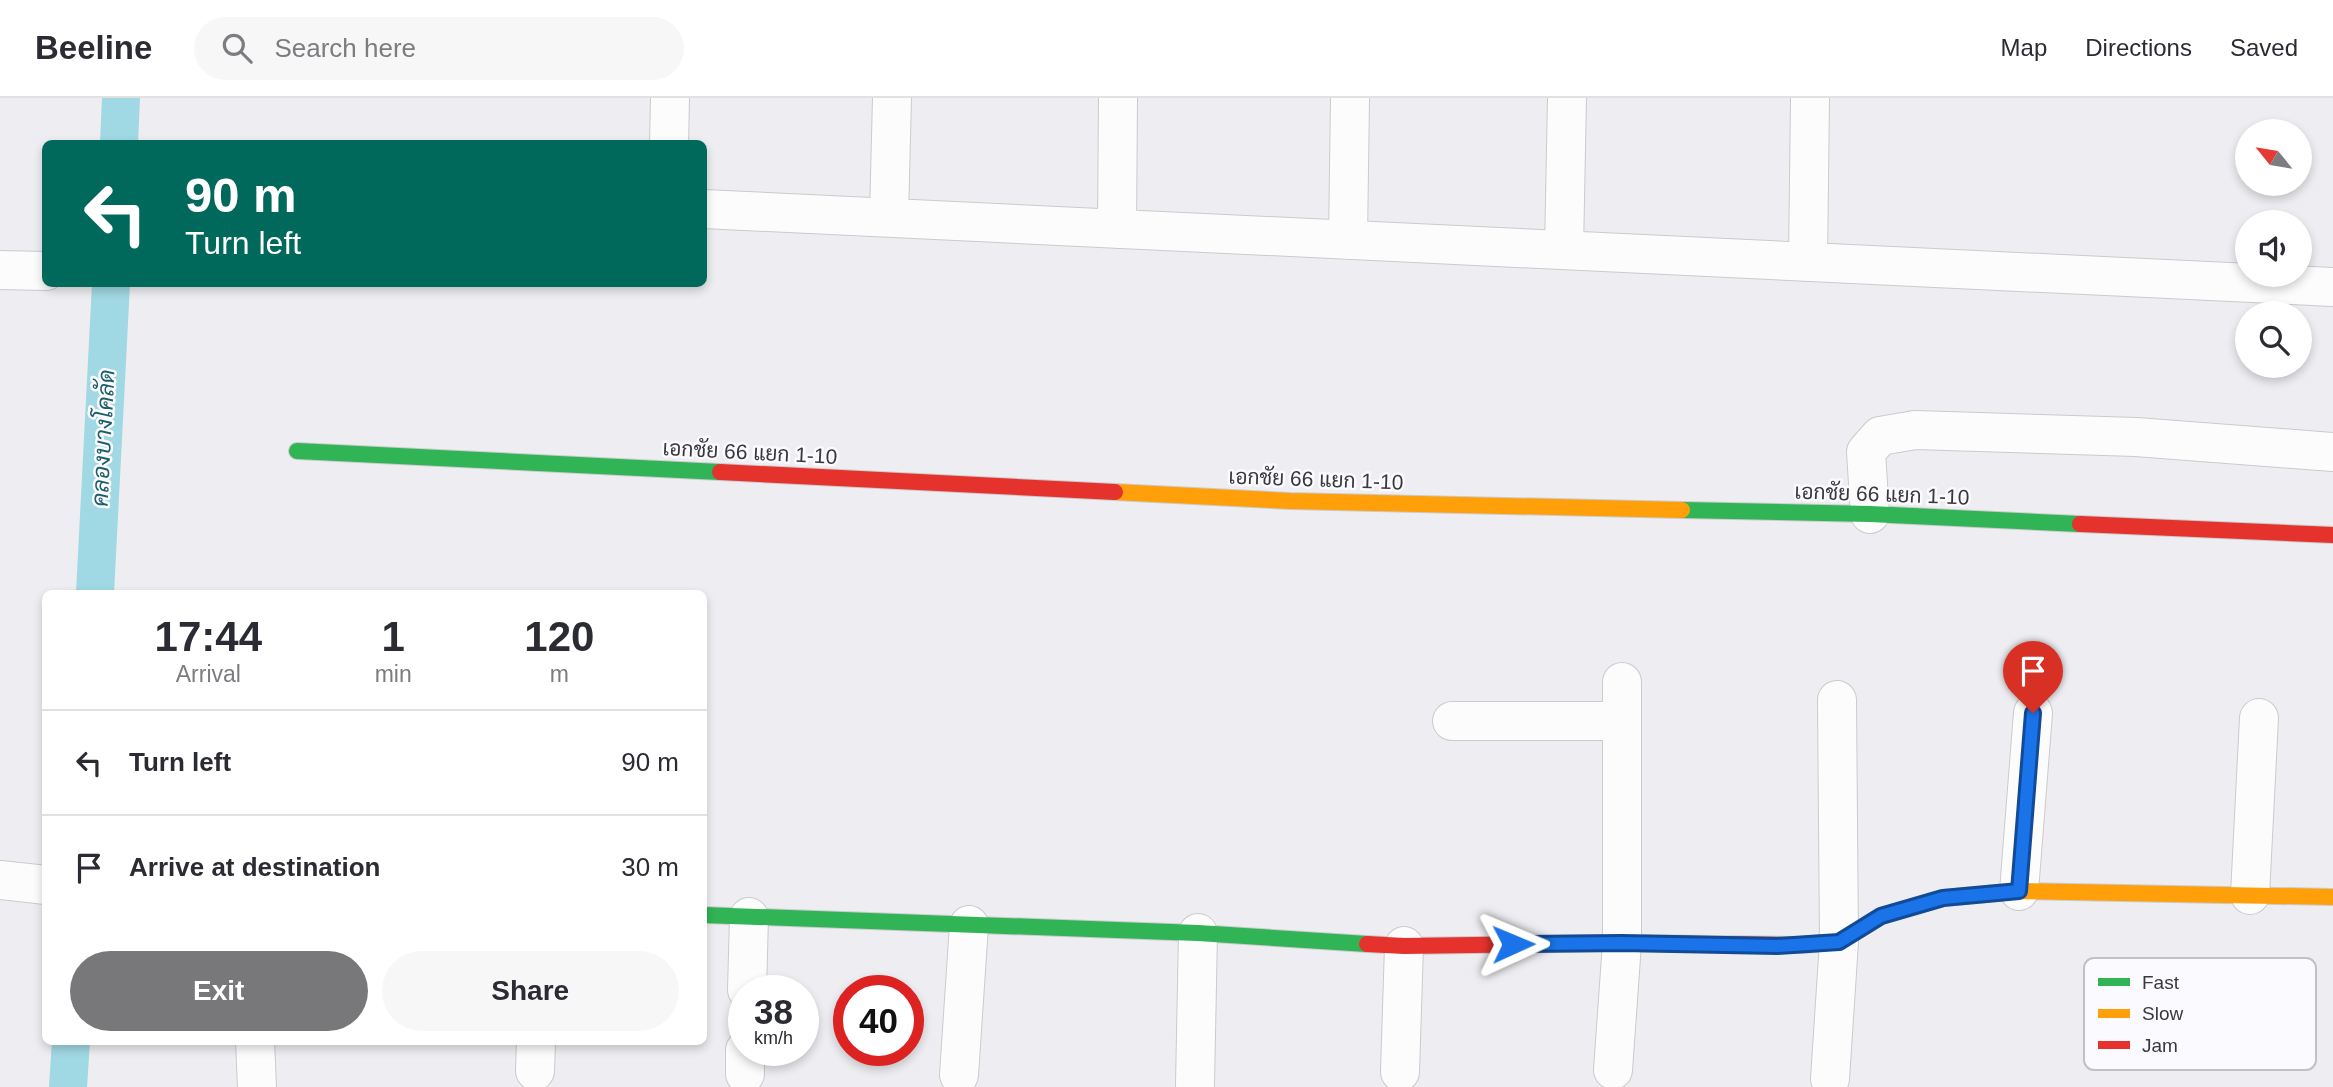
<!DOCTYPE html>
<meta charset="utf-8">
<style>
body{margin:0;font-family:Helvetica,Sarabun,sans-serif;background:#f7f7f7;color:#2b2b33;height:100vh;display:flex;flex-direction:column;font-size:26px;white-space:nowrap}
*{box-sizing:border-box;margin:0}
p{font-size:23px;color:#7c7c81}
.icon{flex:none;width:38px;height:38px;fill:none;stroke:currentColor;stroke-width:2;stroke-linecap:round;stroke-linejoin:round}
.map{position:relative;flex:1;overflow:hidden}
.drawer{position:absolute;left:42px;top:492px;width:665px;height:455px;display:flex;flex-direction:column;background:#fff;border-radius:10px;box-shadow:0 4px 10px #0003}
.drawer>*{flex:none}
.top-card{position:absolute;left:42px;top:42px;width:665px;height:147px;border-radius:10px;box-shadow:0 4px 10px #0003;background:#00695c;color:#fff;overflow:hidden}
.needle{width:46px;rotate:300deg}
.buttons{position:absolute;left:2235px;top:21px;display:grid;gap:14px}
.buttons a{display:grid;place-items:center;width:77px;height:77px;border-radius:50%;background:#fff;box-shadow:0 4px 10px #0003;font-size:35px}
.speed{position:absolute;left:728px;top:877px;display:flex;gap:14px;font-size:35px;font-weight:700;text-align:center}
.speed>*{display:grid;place-content:center;width:91px;height:91px;border-radius:50%;background:#fff;box-shadow:0 4px 10px #0003;line-height:1}
.speed small{font-size:18px;font-weight:400}
.speed .limit{border:10px solid #d22;background:#fff;color:#111}
.pin{position:absolute;display:grid;place-items:center;width:60px;height:60px;color:#fff;margin:-72px -30px;border-radius:50% 50% 50% 0;rotate:-45deg;box-shadow:0 0 7px #0007}
.pin .icon{rotate:45deg}
.me{position:absolute;width:77px;margin:-38px;rotate:89deg;stroke-linejoin:round;filter:drop-shadow(0 0 5px #0008)}
.turn{display:flex;align-items:center;gap:24px;height:147px;padding:0 28px;font-size:32px}
.turn .icon{width:91px;height:91px;stroke-width:2.5}
.turn b{display:block;font-size:49px;line-height:60px}
.eta{display:flex;justify-content:space-evenly;align-items:center;height:119px;text-align:center}
.eta b{font-size:42px;font-weight:800;line-height:49px}
.button{display:flex;gap:14px;margin-top:auto;padding:14px 28px}
.button a{flex:1;height:80px;border-radius:42px;background:#78787b;color:#fff;font-size:28px;font-weight:800;line-height:80px;text-align:center}
.button a+a{background:#f7f7f7;color:#2b2b33}
ul{padding:0;list-style:none}
li{display:flex;align-items:center;gap:21px;height:105px;padding:0 28px;border-top:2px solid #e1e1e2}
li div{flex:1}
li b{display:block;font-size:26px}
li em{font-style:normal}
header{display:flex;align-items:center;gap:42px;box-sizing:border-box;height:98px;padding:0 35px;background:#fff;border-bottom:2px solid #e1e1e2}
header strong{font-size:33px}
nav{display:flex;gap:38px;margin-inline-start:auto;font-size:24px}
.search{width:490px;height:63px;background:#f7f7f7;display:flex;align-items:center;gap:18px;box-sizing:border-box;padding:0 24px;border-radius:38px;color:#7c7c81;font-size:26px}
.map>svg:first-child{display:block}
.lines{fill:none;stroke-linecap:round;stroke-linejoin:round}
.canal{stroke:#a0d8e3;stroke-width:38}
.street-casing{stroke:#cbcbcd;stroke-width:40}
.fast-casing{stroke:#cbcbcd;stroke-width:18}
.slow-casing{stroke:#cbcbcd;stroke-width:18}
.jam-casing{stroke:#cbcbcd;stroke-width:18}
.street{stroke:#fcfcfd;stroke-width:38}
.fast{stroke:#30b455;stroke-width:16}
.slow{stroke:#ff9f0a;stroke-width:16}
.jam{stroke:#e5322d;stroke-width:16}
.route-casing{stroke:#114b97;stroke-width:18}
.route{stroke:#1a73e8;stroke-width:12}
.labels{text-anchor:middle;dominant-baseline:central;stroke-width:5;stroke-linejoin:round;paint-order:stroke}
.street-label{font-size:21px;fill:#39393b;stroke:#fbfbff}
.water-label{font-size:23px;font-style:italic;fill:#1d5f69;stroke:#fbfbff}
.key{fill:#fbfbff;stroke:#c1c1c4;stroke-width:2}
.key-label{font-size:19px;fill:#39393b}
</style>
<header>
<strong>Beeline</strong>
<div class="search"><svg class="icon" aria-label="search" viewBox="0 0 24 24"><circle cx="10" cy="10" r="6"/><path d="M15 15l6 6"/></svg>Search here</div>
<nav><a>Map</a><a>Directions</a><a>Saved</a></nav>
</header>
<div class="map">
<svg width="2333" height="989" viewBox="0 0 2333 989">
<rect width="100%" height="100%" fill="#eeeef2"/>
<g class="lines">
<path class="canal" d="M 119,46 L 121,0
M 95,495 L 111,186
M 68,989 L 71,943"/>
<g class="street-casing">
<path id="street" d="M 669,46 L 670,0
M 704,111 L 2333,189
M 889,119 L 892,0
M 1117,131 L 1118,0
M 1348,142 L 1350,0
M 1564,152 L 1567,0
M 1808,164 L 1810,0
M 0,172 L 46,173
M 1870,416 L 1866,354 L 1880,338 L 1915,332 L 2136,339 L 2333,354
M 1452,623 L 1622,623
M 0,782 L 46,787
M 2019,793 L 2033,615
M 2250,797 L 2259,620
M 747,892 L 749,819
M 255,943 L 257,989
M 1613,972 L 1622,845 L 1622,584
M 535,973 L 536,943
M 1400,974 L 1404,848
M 745,976 L 745,952
M 959,977 L 969,827
M 1830,981 L 1839,844 L 1837,602
M 1195,987 L 1198,835"/>
</g>
<g class="fast-casing">
<path id="fast" d="M 297,353 L 720,374
M 1682,412 L 1870,416 L 2080,426
M 704,817 L 1198,835 L 1367,846"/>
</g>
<g class="slow-casing">
<path id="slow" d="M 1115,394 L 1290,403 L 1682,412
M 1800,847 L 1839,844 L 1881,818 L 1943,800 L 2019,793 L 2333,799"/>
</g>
<g class="jam-casing">
<path id="jam" d="M 720,374 L 1115,394
M 2080,426 L 2333,437
M 1367,846 L 1404,848 L 1622,845 L 1800,847"/>
</g>
<use href="#street" class="street"/>
<use href="#fast" class="fast"/>
<use href="#slow" class="slow"/>
<use href="#jam" class="jam"/>
</g>
<g class="lines">
<g class="route-casing">
<path id="route" d="M 1513,846 L 1622,845 L 1777,848 L 1839,844 L 1881,818 L 1943,800 L 2019,793 L 2033,615"/>
</g>
<use href="#route" class="route"/>
</g>
<g class="labels">
<g class="street-label">
<text transform="translate(750 354) rotate(3)">เอกชัย 66 แยก 1-10</text>
<text transform="translate(1316 381) rotate(2)">เอกชัย 66 แยก 1-10</text>
<text transform="translate(1882 396) rotate(2)">เอกชัย 66 แยก 1-10</text>
</g>
<g class="water-label">
<text transform="translate(103 340) rotate(-87)">คลองบางโคลัด</text>
</g>
</g>
<rect x="2084" y="860" width="232" height="112" rx="10" class="key"/>
<rect x="2098" y="880" width="32" height="8" fill="#30b455"/>
<rect x="2098" y="911" width="32" height="9" fill="#ff9f0a"/>
<rect x="2098" y="943" width="32" height="8" fill="#e5322d"/>
<g class="key-label">
<text x="2142" y="891">Fast</text>
<text x="2142" y="922">Slow</text>
<text x="2142" y="954">Jam</text>
</g>
</svg>
<div class="buttons">
<a><svg class="needle" viewBox="-14 -14 28 28"><path d="M0-13l5 13h-10z" fill="#e53935"/><path d="M0 13l5-13h-10z" fill="#7c7c81"/></svg></a>
<a><svg class="icon" aria-label="sound" viewBox="0 0 24 24"><path d="M4 9h4l5-4v14l-5-4H4zM17 9q2 3 0 6"/></svg></a>
<a><svg class="icon" aria-label="search" viewBox="0 0 24 24"><circle cx="10" cy="10" r="6"/><path d="M15 15l6 6"/></svg></a>
</div>
<div class="speed"><div>38<small>km/h</small></div><div class="limit">40</div></div>
<div class="pin" style="left:2033px;top:615px;background:#d93025"><svg class="icon" aria-label="arrive" viewBox="0 0 24 24"><path d="M6 21V4h12l-3 4 3 4H6"/></svg></div>
<svg class="me" style="left:1513px;top:846px" viewBox="-20 -20 40 40"><path d="M0-17L14 15 0 8-14 15z" fill="#1a73e8" stroke="#fff" stroke-width="4"/></svg>
<div class="top-card">
<div class="turn"><svg class="icon" aria-label="left" viewBox="0 0 24 24"><path d="M17 20v-9H6M10 6l-5 5 5 5"/></svg><div><b>90 m</b>Turn left</div></div>
</div>
<section class="drawer">
<div class="eta">
<div><b>17:44</b><p>Arrival</p></div>
<div><b>1</b><p>min</p></div>
<div><b>120</b><p>m</p></div>
</div>
<ul>
<li><svg class="icon" aria-label="left" viewBox="0 0 24 24"><path d="M17 20v-9H6M10 6l-5 5 5 5"/></svg><div><b>Turn left</b></div><em>90 m</em></li>
<li><svg class="icon" aria-label="arrive" viewBox="0 0 24 24"><path d="M6 21V4h12l-3 4 3 4H6"/></svg><div><b>Arrive at destination</b></div><em>30 m</em></li>
</ul>
<div class="button"><a>Exit</a><a>Share</a></div>
</section>
</div>
